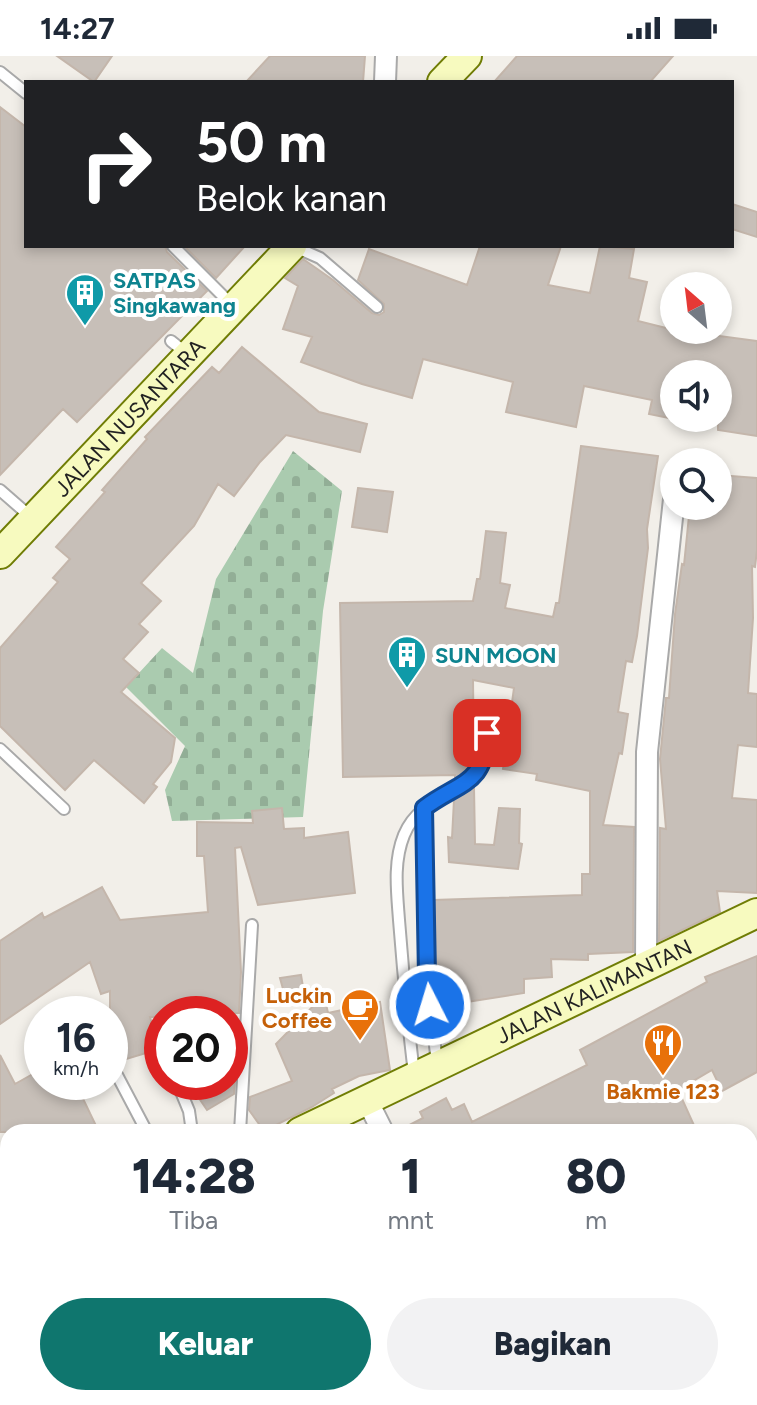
<!DOCTYPE html>
<html lang="id">
<style>
body{margin:0;font-family:Figtree,sans-serif;background:#f2f2f3;color:#1f2937;height:100vh;display:flex;flex-direction:column;font-size:30px;white-space:nowrap}
*{box-sizing:border-box;margin:0}
p{font-size:26px;color:#747a83}
.icon{flex:none;width:44px;height:44px;fill:none;stroke:currentColor;stroke-width:2;stroke-linecap:round;stroke-linejoin:round}
.map{position:relative;flex:1;overflow:hidden}
.panel{position:absolute;left:0px;top:1068px;width:758px;height:282px;display:flex;flex-direction:column;background:#fff;border-radius:24px 24px 0 0;box-shadow:0 4px 12px #0003}
.panel>*{flex:none}
.guide{position:absolute;left:24px;top:24px;width:710px;height:168px;border-radius:0px;box-shadow:0 4px 12px #0003;background:#202124;color:#fff;overflow:hidden}
.needle{width:52px;rotate:332deg}
.controls{position:absolute;left:660px;top:216px;display:grid;gap:16px}
.controls a{display:grid;place-items:center;width:72px;height:72px;border-radius:50%;background:#fff;box-shadow:0 4px 12px #0003;font-size:40px}
.speed{position:absolute;left:24px;top:940px;display:flex;gap:16px;font-size:40px;font-weight:700;text-align:center}
.speed>*{display:grid;place-content:center;width:104px;height:104px;border-radius:50%;background:#fff;box-shadow:0 4px 12px #0003;line-height:1}
.speed small{font-size:20px;font-weight:400}
.speed .limit{border:12px solid #d22;background:#fff;color:#111}
.pin{position:absolute;display:grid;place-items:center;width:68px;height:68px;color:#fff;margin:-34px;border-radius:16px;box-shadow:0 4px 12px #0006}
.me{position:absolute;width:88px;margin:-44px;rotate:355deg;stroke-linejoin:round;filter:drop-shadow(0 0 6px #0008)}
.turn{display:flex;align-items:center;gap:28px;height:168px;padding:0 40px;font-size:36px}
.turn .icon{width:104px;height:104px;stroke-width:2.5}
.turn b{display:block;font-size:56px;line-height:68px}
.eta{display:flex;justify-content:space-evenly;align-items:center;height:136px;text-align:center}
.eta b{font-size:48px;font-weight:800;line-height:56px}
.cta{display:flex;gap:16px;margin-top:auto;padding:16px 40px}
.cta a{flex:1;height:92px;border-radius:48px;background:#0f766e;color:#fff;font-size:32px;font-weight:800;line-height:92px;text-align:center}
.cta a+a{background:#f2f2f3;color:#1f2937}
.status{display:flex;justify-content:space-between;align-items:center;height:56px;padding:0 40px;background:#fff;direction:ltr}
.status svg{height:22px;fill:currentColor}
.map>svg:first-child{display:block}
.cemetery{fill:url(#cemetery-stones)}
.building{fill:#c7bfb8;stroke:#c4b6ab;stroke-width:2}
.lines{fill:none;stroke-linecap:round;stroke-linejoin:round}
.lane-casing{stroke:#a9a9a9;stroke-width:14}
.street-casing{stroke:#a9a9a9;stroke-width:24}
.secondary-casing{stroke:#707d05;stroke-width:32}
.lane{stroke:#fff;stroke-width:10}
.street{stroke:#fff;stroke-width:20}
.secondary{stroke:#f7fabf;stroke-width:28}
.route-casing{stroke:#114b97;stroke-width:20}
.route{stroke:#1a73e8;stroke-width:14}
.labels{text-anchor:middle;dominant-baseline:central;stroke-width:8;stroke-linejoin:round;paint-order:stroke}
.culture-label{font-size:22px;font-weight:bold;fill:#0d838f;stroke:#fff;text-anchor:start}
.street-label{font-size:22px;fill:#222;stroke:#fff}
.food-label{font-size:22px;font-weight:bold;fill:#c56008;stroke:#fff;text-anchor:end}
</style>
<div class="status"><b>14:27</b><svg viewBox="0 0 49 12"><path d="M0 12V9h3v3zM5 12V6h3v6zM10 12V3h3v9zM15 12V0h3v12zM26 1h20v11H26zM47 4h2v5h-2z"/></svg></div>
<div class="map">
<svg width="757" height="1349" viewBox="0 0 757 1349">
<defs>
<pattern id="cemetery-stones" width="16" height="16" patternUnits="userSpaceOnUse" patternTransform="scale(2)"><rect width="16" height="16" fill="#aacbaf"/><path d="M2 7V4a2 2 0 0 1 4 0v3zM10 15v-3a2 2 0 0 1 4 0v3z" fill="#92ae96"/></pattern>
</defs>
<rect width="100%" height="100%" fill="#f2efe9"/>
<path class="cemetery" d="M 293,395 L 342,435 L 323,555 L 303,761 L 172,765 L 165,734 L 185,690 L 126,631 L 162,592 L 193,617 L 216,523 Z"/>
<path class="building" d="M 57,0 L 112,0 L 94,26 Z
M 270,0 L 365,0 L 363,26 L 246,26 Z
M 517,0 L 673,0 L 650,26 L 494,26 Z
M 0,51 L 26,71 L 26,190 L 165,190 L 167,196 L 207,235 L 194,248 L 190,247 L 193,249 L 77,366 L 63,353 L 0,419 Z
M 732,148 L 757,156 L 757,181 L 732,173 Z
M 184,190 L 245,190 L 216,222 Z
M 480,190 L 561,190 L 548,229 L 590,237 L 600,190 L 634,193 L 629,222 L 647,226 L 638,265 L 674,274 L 757,285 L 757,380 L 718,374 L 718,318 L 674,318 L 674,363 L 649,358 L 652,344 L 584,330 L 576,371 L 506,356 L 513,326 L 423,303 L 412,342 L 362,328 L 301,306 L 312,281 L 283,273 L 298,230 L 285,222 L 303,203 L 333,224 L 372,257 L 379,259 L 384,256 L 384,248 L 358,224 L 369,193 L 467,229 Z
M 242,291 L 319,356 L 367,368 L 360,396 L 286,379 L 260,406 L 234,440 L 218,428 L 194,470 L 141,527 L 161,545 L 139,568 L 148,576 L 123,603 L 139,617 L 121,636 L 175,682 L 171,706 L 153,728 L 157,731 L 144,747 L 94,704 L 65,734 L 0,670 L 0,592 L 58,526 L 53,522 L 70,503 L 56,491 L 105,436 L 102,434 L 147,383 L 145,381 L 212,311 L 219,317 Z
M 581,390 L 658,400 L 647,473 L 648,492 L 637,580 L 632,606 L 626,605 L 618,656 L 628,658 L 622,698 L 619,697 L 603,769 L 634,771 L 633,896 L 588,898 L 588,904 L 551,903 L 552,921 L 524,923 L 524,937 L 441,950 L 435,905 L 434,844 L 582,839 L 582,818 L 590,818 L 590,735 L 536,724 L 537,718 L 503,713 L 514,632 L 473,624 L 474,708 L 461,722 L 455,725 L 455,719 L 343,721 L 340,547 L 473,545 L 477,523 L 480,523 L 486,475 L 506,477 L 500,527 L 510,529 L 505,552 L 553,561 L 556,547 L 559,547 Z
M 718,419 L 757,422 L 757,494 L 755,511 L 752,510 L 753,562 L 748,637 L 757,638 L 757,691 L 738,689 L 732,742 L 757,744 L 757,837 L 717,835 L 720,856 L 659,885 L 660,772 L 666,773 L 660,703 L 666,642 L 669,642 L 675,558 L 682,508 L 684,509 L 690,450 L 718,450 Z
M 358,432 L 393,436 L 387,476 L 352,471 Z
M 474,731 L 475,788 L 494,789 L 499,752 L 520,753 L 519,787 L 522,788 L 518,813 L 449,806 L 448,781 L 452,782 L 454,744 Z
M 282,752 L 284,773 L 304,772 L 304,782 L 348,776 L 355,837 L 258,849 L 241,791 L 235,792 L 241,916 L 239,957 L 162,958 L 162,961 L 150,961 L 159,993 L 110,1008 L 110,935 L 101,938 L 90,906 L 0,968 L 0,885 L 42,857 L 44,862 L 102,831 L 120,864 L 208,856 L 204,800 L 197,800 L 197,766 L 253,767 L 252,755 Z
M 757,900 L 757,1016 L 722,1035 L 712,1014 L 678,1034 L 697,1076 L 396,1076 L 423,1062 L 420,1056 L 446,1042 L 452,1054 L 464,1048 L 472,1066 L 587,1009 L 580,994 L 707,926 L 705,921 Z
M 301,919 L 304,937 L 285,940 L 280,922 Z
M 324,939 L 328,957 L 380,946 L 390,1014 L 359,1020 L 332,1033 L 334,1037 L 312,1051 L 264,1075 L 249,1054 L 250,1041 L 292,1025 L 276,988 Z
M 0,999 L 15,1028 L 42,1013 L 42,1026 L 75,1026 L 99,1076 L 0,1076 Z
M 188,1026 L 235,1026 L 234,1038 L 207,1054 Z"/>
<g class="lines">
<g class="lane-casing">
<path id="lane" d="M 0,16 L 26,37
M 173,190 L 232,249
M 295,191 L 320,202 L 377,251
M 171,285 L 186,297
M 0,434 L 32,462
M 0,693 L 64,753
M 424,752 L 427,920 L 437,1007
M 414,1018 C 408,967 403,916 399,864 C 397,836 393,806 404,779 C 420,739 467,739 481,712 C 489,696 487,675 488,657
M 117,1019 L 147,1076
M 177,1026 L 189,1055 L 192,1076
M 240,1076 L 252,869
M 295,1342 L 295,1349"/>
</g>
<g class="street-casing">
<path id="street" d="M 385,26 L 386,0
M 646,909 L 647,696 L 674,443
M 367,1044 L 383,1076
M 418,1344 L 490,1349
M 75,1349 L 76,1342"/>
</g>
<g class="secondary-casing">
<g id="secondary">
<path d="M 442,26 L 467,0"/>
<path id="s1" d="M 0,498 L 292,190"/>
<path id="s2" d="M 300,1076 L 757,857"/>
<path d="M 0,1220 L 8,1216"/>
</g>
</g>
<use href="#lane" class="lane"/>
<use href="#street" class="street"/>
<use href="#secondary" class="secondary"/>
</g>
<g class="lines">
<g class="route-casing">
<path id="route" d="M 430,949 L 427,920 L 424,752 C 460,725 485,730 487,677"/>
</g>
<use href="#route" class="route"/>
</g>
<defs>
<g id="building-pin" transform="scale(2)"><path d="M0 17L-7.5 6A9.5 9.5 0 1 1 7.5 6Z" fill="#0f9aa8" stroke="#fff"/><path d="M-4-6H4V6H1V3H-1V6H-4ZM-2.5-4.3h1.7v1.8h-1.7ZM.8-4.3h1.7v1.8H.8ZM-2.5-1h1.7V.8h-1.7ZM.8-1h1.7V.8H.8Z" fill="#fff"/></g>
<g id="cafe-pin" transform="scale(2)"><path d="M0 17L-7.5 6A9.5 9.5 0 1 1 7.5 6Z" fill="#e8710a" stroke="#fff"/><path d="M-5.5-4.5H6V0H3Q3 3.5 0 3.5H-2.5Q-5.5 3.5-5.5 0ZM3-3.2v2h1.7v-2ZM-6 4.5H4V6H-6Z" fill="#fff"/></g>
<g id="restaurant-pin" transform="scale(2)"><path d="M0 17L-7.5 6A9.5 9.5 0 1 1 7.5 6Z" fill="#e8710a" stroke="#fff"/><path d="M-5-6h1v4h1v-4h1v4h1v-4h1v5L-1.5 .5V6h-2V.5L-5-1ZM5-6V6H3V1.5H1.5Q1.5-4 5-6Z" fill="#fff"/></g>
</defs>
<g fill-rule="evenodd">
<use href="#building-pin" x="85" y="237"/>
<use href="#building-pin" x="407" y="599"/>
<use href="#cafe-pin" x="360" y="952"/>
<use href="#restaurant-pin" x="663" y="987"/>
</g>
<g class="labels">
<g class="culture-label">
<text x="113" y="224">SATPAS<tspan x="113" dy="25">Singkawang</tspan></text>
<text x="435" y="599">SUN MOON</text>
</g>
<g class="street-label">
<text stroke="none"><textPath href="#s1" startOffset="188">JALAN NUSANTARA</textPath></text>
<text stroke="none"><textPath href="#s2" startOffset="326">JALAN KALIMANTAN</textPath></text>
</g>
<g class="food-label">
<text x="332" y="939">Luckin<tspan x="332" dy="25">Coffee</tspan></text>
<text x="663" y="1035" text-anchor="middle">Bakmie 123</text>
</g>
</g>
</svg>
<div class="controls">
<a><svg class="needle" viewBox="-14 -14 28 28"><path d="M0-13l5 13h-10z" fill="#e53935"/><path d="M0 13l5-13h-10z" fill="#747a83"/></svg></a>
<a><svg class="icon" aria-label="sound" viewBox="0 0 24 24"><path d="M4 9h4l5-4v14l-5-4H4zM17 9q2 3 0 6"/></svg></a>
<a><svg class="icon" aria-label="search" viewBox="0 0 24 24"><circle cx="10" cy="10" r="6"/><path d="M15 15l6 6"/></svg></a>
</div>
<div class="speed"><div>16<small>km/h</small></div><div class="limit">20</div></div>
<div class="pin" style="left:487px;top:677px;background:#d93025"><svg class="icon" aria-label="arrive" viewBox="0 0 24 24"><path d="M6 21V4h12l-3 4 3 4H6"/></svg></div>
<svg class="me" style="left:430px;top:949px" viewBox="-20 -20 40 40"><circle r="17" fill="#1a73e8" stroke="#fff" stroke-width="3"/><path d="M0-11L8 9 0 5-8 9z" fill="#fff"/></svg>
<div class="guide">
<div class="turn"><svg class="icon" aria-label="right" viewBox="0 0 24 24"><path d="M7 20v-9h11M14 6l5 5-5 5"/></svg><div><b>50 m</b>Belok kanan</div></div>
</div>
<section class="panel">
<div class="eta">
<div><b>14:28</b><p>Tiba</p></div>
<div><b>1</b><p>mnt</p></div>
<div><b>80</b><p>m</p></div>
</div>
<div class="cta"><a>Keluar</a><a>Bagikan</a></div>
</section>
</div>
